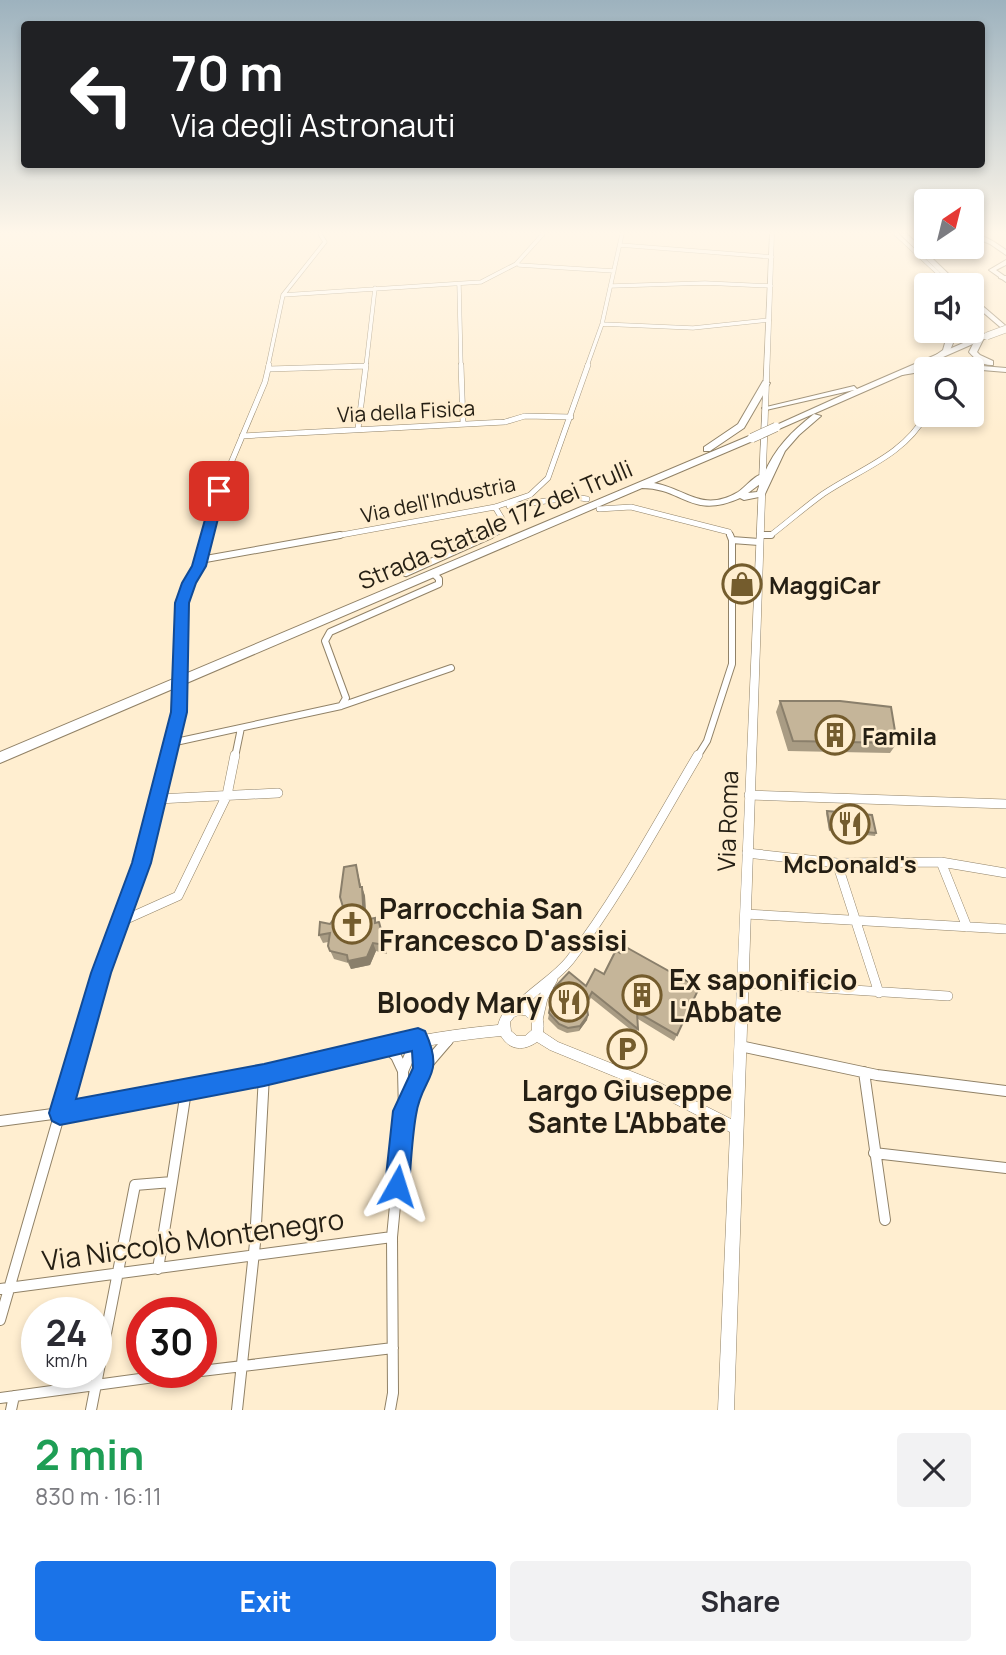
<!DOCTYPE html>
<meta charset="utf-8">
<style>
body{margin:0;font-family:Manrope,sans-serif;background:#f2f2f3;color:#2b2b33;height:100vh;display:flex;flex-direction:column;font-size:26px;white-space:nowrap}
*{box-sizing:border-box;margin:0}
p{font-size:23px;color:#7c7c81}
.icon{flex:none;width:38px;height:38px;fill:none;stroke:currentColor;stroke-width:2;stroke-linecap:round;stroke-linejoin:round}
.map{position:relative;height:1410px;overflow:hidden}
.sheet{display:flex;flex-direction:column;background:#fff;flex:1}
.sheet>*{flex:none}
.guide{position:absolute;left:21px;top:21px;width:964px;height:147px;border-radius:7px;box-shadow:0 4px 10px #0003;background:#202124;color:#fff;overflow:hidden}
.needle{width:46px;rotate:35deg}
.tools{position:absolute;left:914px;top:189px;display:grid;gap:14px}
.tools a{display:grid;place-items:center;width:70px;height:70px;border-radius:7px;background:#fff;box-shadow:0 4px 10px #0003;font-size:35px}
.speed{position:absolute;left:21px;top:1297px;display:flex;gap:14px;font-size:35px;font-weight:700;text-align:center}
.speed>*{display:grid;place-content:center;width:91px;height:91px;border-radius:50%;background:#fff;box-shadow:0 4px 10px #0003;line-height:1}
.speed small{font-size:18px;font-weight:400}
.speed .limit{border:10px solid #d22;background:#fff;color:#111}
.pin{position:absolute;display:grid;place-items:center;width:60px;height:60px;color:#fff;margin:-30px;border-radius:14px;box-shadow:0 4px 10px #0006}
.me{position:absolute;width:77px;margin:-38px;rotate:6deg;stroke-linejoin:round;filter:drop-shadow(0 0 5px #0008)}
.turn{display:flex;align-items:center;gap:24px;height:147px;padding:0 35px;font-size:32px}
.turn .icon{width:91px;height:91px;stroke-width:2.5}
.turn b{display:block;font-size:49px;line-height:60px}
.round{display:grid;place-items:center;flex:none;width:74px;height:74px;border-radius:7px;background:#f2f2f3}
.headline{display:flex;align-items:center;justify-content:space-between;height:119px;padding:0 35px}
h1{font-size:42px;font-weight:700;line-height:52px;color:#1e9e55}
.action{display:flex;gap:14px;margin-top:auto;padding:14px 35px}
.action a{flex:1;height:80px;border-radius:7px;background:#1a73e8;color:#fff;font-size:28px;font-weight:700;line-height:80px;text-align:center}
.action a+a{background:#f2f2f3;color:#2b2b33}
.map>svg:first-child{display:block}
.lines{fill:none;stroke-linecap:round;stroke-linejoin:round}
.minor-far4-casing{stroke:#918267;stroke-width:4.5}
.minor-far3-casing{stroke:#918267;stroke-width:6}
.minor-far2-casing{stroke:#918267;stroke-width:8}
.minor-far1-casing{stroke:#918267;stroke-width:10}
.minor-casing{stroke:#918267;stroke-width:12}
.tertiary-casing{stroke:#918267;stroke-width:1}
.primary-casing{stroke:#918267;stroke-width:2}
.trunk-casing{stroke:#918267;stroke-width:2}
.minor-far4{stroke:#fff;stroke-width:3.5}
.minor-far3{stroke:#fff;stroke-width:5}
.minor-far2{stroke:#fff;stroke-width:6}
.minor-far1{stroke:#fff;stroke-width:9}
.minor{stroke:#fff;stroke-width:10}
.tertiary{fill:#fff;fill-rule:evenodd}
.primary{fill:#fff;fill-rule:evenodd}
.trunk{fill:#fff;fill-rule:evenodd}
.minor-bridge-casing{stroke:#918267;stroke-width:8;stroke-linecap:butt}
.primary-bridge-far1-casing{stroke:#918267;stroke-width:8;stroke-linecap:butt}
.primary-bridge-casing{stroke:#918267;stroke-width:10;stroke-linecap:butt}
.minor-bridge{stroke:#fff;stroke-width:6}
.primary-bridge-far1{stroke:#fff;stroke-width:7}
.primary-bridge{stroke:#fff;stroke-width:9}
.wall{fill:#a99c84}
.shaded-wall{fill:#8a7f6b}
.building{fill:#c5b599;stroke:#8a7f6b;stroke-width:2}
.route{fill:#1a73e8;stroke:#114b97;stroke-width:2}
.labels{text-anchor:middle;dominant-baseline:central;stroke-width:5;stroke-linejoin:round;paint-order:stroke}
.far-street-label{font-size:21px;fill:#251f14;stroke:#ffeed0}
.street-label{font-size:24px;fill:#251f14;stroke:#ffeed0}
.poi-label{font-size:24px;font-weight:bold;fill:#251f14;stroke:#ffeed0;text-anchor:start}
.near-poi-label{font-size:28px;font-weight:bold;fill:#251f14;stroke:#ffeed0;text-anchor:start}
.near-street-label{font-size:28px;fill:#251f14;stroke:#ffeed0}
</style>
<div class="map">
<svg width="1006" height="1410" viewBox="0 0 1006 1410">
<rect width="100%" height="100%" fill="#ffeed0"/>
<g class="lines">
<g class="minor-far4-casing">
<path id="minor-far4" d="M 896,234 L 938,273
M 620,245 L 772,257
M 519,265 L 614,271
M 459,284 L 461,366
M 611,286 L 705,283 L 771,286
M 283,295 L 481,282 L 516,264 L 543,234
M 602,324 L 693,328 L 769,320
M 268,366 L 283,295 L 325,242 L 320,234
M 352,366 L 366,366
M 366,366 L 375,288
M 587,366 L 602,324 L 622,234"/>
</g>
<g class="minor-far3-casing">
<path id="minor-far3" d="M 461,365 L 463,424
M 269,369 L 366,366
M 358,429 L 366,365
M 242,436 L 505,422 L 525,416 L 571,417
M 509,506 L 575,497 L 587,499
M 599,509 L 631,507 L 729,532 L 731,537
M 760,535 L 771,535 C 788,522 805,507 823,494 C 860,469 903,456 926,415
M 206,537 L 215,501 L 265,382 L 269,365
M 330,537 L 495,507 L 530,495 L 548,478 L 588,365
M 487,537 L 500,531 L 504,522 L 495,507"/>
</g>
<g class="minor-far2-casing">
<path id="minor-far2" d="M 730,535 L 732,540 L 759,542
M 760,535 L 771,535
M 200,560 L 340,535
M 406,573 L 491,535
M 181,664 L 182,603 L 199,566 L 207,535
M 341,706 L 346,698 L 325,641 L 330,632 L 439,584 L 439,579 L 433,573
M 171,743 L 341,706 L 451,668
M 168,757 L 181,694
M 235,757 L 241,728
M 697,757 L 707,741 L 732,664 L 732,540"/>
</g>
<g class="minor-far1-casing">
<path id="minor-far1" d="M 749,795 L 1006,804
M 158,799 L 278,793
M 747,853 L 837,863 L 941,862 L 1006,873
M 941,862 L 967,927
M 837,863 L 879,993
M 745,914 L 1006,929
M 120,922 L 178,896 L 227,795 L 235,755
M 743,983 L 948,996
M 515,1010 C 531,991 555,979 570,960 C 619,896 657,824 698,755
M 538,1020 L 543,998 L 553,979
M 418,1039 L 419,1042
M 81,1042 L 101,973 L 142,863 L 168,755
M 447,1042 L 450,1038"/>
</g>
<g class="minor-casing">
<path id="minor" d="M 418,1040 L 424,1068
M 740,1046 L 877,1075 L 1006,1091
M 386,1047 L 396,1056 L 403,1071
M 864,1072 L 885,1220
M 406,1107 L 424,1068 L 448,1040
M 0,1121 L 60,1113
M 874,1153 L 1006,1168
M 172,1182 L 186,1091
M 0,1289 L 392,1237
M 0,1320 L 81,1040
M 201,1371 L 393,1348
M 0,1398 L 191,1372
M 11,1410 L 14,1396
M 91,1410 L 135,1185 L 172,1182 L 158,1269
M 237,1410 L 255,1243 L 264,1075
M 390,1410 L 393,1393 L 392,1237 L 404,1111 L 403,1071 L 415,1043"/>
</g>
<g class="tertiary-casing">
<path id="tertiary" d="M 770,234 L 774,234 L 734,1410 L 718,1410 L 730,1132 L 650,1091 L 550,1050 L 537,1042 C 524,1051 510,1051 501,1036 C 421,1043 343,1063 265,1081 C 197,1096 128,1107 60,1119 L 56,1117 L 54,1113 L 56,1109 L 60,1107 C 127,1095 194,1084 261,1070 C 340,1052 417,1032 498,1025 C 507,990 549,1001 543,1032 L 558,1042 L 658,1082 L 731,1119 ZM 519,1015 L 525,1015 L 532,1022 L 532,1030 L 525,1036 L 517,1036 L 511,1031 L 510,1022 L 514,1017 Z"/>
</g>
<g class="primary-casing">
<path id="primary" d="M 1006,260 L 1006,265 L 996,270 L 1006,277 L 1006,282 L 989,270 Z
M 984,334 L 991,336 L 779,429 L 772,427 L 854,390 L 766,410 L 762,408 L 854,386 L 857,389 Z
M 763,381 L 770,383 L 744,428 L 710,451 L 704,451 L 704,447 L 738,424 Z
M 814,414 L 821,416 L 799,435 L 785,451 L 764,496 L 744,500 L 740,498 C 691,520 683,488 642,488 L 0,763 L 0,752 L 749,436 L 755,436 L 755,440 L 654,483 C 687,489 702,513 738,492 C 746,487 755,474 764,474 C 775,448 792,431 814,414 ZM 760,484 L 757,492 L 748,493 Z"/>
</g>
<g class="trunk-casing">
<path id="trunk" d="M 900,234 L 907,234 L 960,285 L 953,285 Z
M 971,234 C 984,234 996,243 1006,250 L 1006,255 L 990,244 L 971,236 Z
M 999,276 L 1006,276 L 1006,280 L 999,278 Z
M 971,296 L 1006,326 L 1006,332 L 971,302 Z
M 936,331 L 960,331 L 986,334 L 990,336 L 986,338 L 946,333 L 953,343 L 949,353 L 933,362 L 929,360 L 943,350 L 945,343 Z
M 976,338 L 983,340 L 977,352 L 980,355 L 993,361 L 993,365 C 983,366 975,359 969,352 Z
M 946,363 L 1006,368 L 1006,372 L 946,367 L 926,369 L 926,371 L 902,375 L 898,373 Z"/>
</g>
<use href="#minor-far4" class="minor-far4"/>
<use href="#minor-far3" class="minor-far3"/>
<use href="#minor-far2" class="minor-far2"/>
<use href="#minor-far1" class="minor-far1"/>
<use href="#minor" class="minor"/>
<use href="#tertiary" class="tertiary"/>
<use href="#primary" class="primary"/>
<use href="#trunk" class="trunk"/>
<g class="minor-bridge-casing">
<path id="minor-bridge" d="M 181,664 L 181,694"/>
</g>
<g class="primary-bridge-far1-casing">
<path id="primary-bridge-far1" d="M 987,336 L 1006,329"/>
</g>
<g class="primary-bridge-casing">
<path id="primary-bridge" d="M 752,438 L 776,427"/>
</g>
<use href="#minor-bridge" class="minor-bridge"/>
<use href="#primary-bridge-far1" class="primary-bridge-far1"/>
<use href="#primary-bridge" class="primary-bridge"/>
</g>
<path class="wall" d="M 780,701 L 897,743 L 890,753 L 788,751 L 776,712 Z
M 827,811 L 876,833 L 875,836 L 829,831 L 826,813 Z
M 358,874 L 361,887 L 362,887 L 365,896 L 366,920 L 376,923 L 379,922 L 387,954 L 376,951 L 370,965 L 351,969 L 348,963 L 334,959 L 328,946 L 328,942 L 323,943 L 319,935 L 330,924 L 343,907 Z
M 595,969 L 677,1035 L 674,1041 L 638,1019 L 638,1029 L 636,1034 L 591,998 L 586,1005 L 588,1015 L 587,1020 L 579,1031 L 567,1033 L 558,1029 L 548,1019 L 554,988 L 586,986 Z"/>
<path class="shaded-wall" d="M 356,865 L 363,895 L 362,887 L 365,896 L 367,929 L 364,920 L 360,887 Z
M 373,943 L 376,951 L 370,965 L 351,969 L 348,961 Z
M 588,1015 L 587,1020 L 579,1031 L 580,1026 Z"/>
<path class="building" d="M 780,701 L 840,701 L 891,707 L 897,743 L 793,741 Z
M 827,811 L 872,815 L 876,833 L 830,829 Z
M 356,865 L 360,887 L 362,887 L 364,920 L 375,918 L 375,923 L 379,922 L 385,945 L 373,943 L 367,957 L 348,961 L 347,955 L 330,951 L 328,946 L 330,933 L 319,935 L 320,922 L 330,924 L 343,907 L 340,897 L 344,867 Z
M 624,946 L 699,988 L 677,1035 L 637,1012 L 638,1029 L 592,992 L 586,1003 L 588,1015 L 580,1026 L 568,1028 L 559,1024 L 549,1013 L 554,988 L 569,972 L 586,986 L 595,969 L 604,974 L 616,950 L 620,953 Z"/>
<linearGradient id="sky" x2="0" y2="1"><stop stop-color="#9db2be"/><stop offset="0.54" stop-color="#fff7ea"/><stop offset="1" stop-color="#fff7ea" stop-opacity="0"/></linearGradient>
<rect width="1006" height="431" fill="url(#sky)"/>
<path class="route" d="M 219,488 L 225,491 L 206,566 L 196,583 L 189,603 L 187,712 L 151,863 L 111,973 L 76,1099 L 264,1064 L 418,1028 L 425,1031 C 446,1078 422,1075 416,1115 C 412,1138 411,1163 409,1186 L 406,1195 L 397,1199 L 388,1195 L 385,1186 L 393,1111 L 413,1068 L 412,1051 L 264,1086 L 60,1125 L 52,1121 L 49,1113 L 91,973 L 132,863 L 171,712 L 175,603 L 182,583 L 192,566 L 213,491 Z"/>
<defs>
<g id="shop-ring" transform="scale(2.0125)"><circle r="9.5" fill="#ffeed0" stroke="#745c2d" stroke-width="1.5"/><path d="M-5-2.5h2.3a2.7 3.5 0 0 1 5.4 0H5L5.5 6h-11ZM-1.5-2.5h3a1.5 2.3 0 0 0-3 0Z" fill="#745c2d"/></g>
<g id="building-ring" transform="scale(2.0125)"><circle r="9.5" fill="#ffeed0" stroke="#745c2d" stroke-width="1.5"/><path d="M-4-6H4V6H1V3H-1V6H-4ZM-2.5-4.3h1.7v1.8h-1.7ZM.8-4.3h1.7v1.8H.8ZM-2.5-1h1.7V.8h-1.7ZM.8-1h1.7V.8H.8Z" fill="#745c2d"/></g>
<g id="restaurant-ring" transform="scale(2.0125)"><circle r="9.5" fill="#ffeed0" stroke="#745c2d" stroke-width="1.5"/><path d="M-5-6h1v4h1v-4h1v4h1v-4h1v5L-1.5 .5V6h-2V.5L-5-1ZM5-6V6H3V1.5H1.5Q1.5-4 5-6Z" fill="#745c2d"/></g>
<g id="church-ring" transform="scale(2.0125)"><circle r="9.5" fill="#ffeed0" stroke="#745c2d" stroke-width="1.5"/><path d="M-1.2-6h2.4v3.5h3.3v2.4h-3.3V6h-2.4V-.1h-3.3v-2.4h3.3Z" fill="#745c2d"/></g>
<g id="parking-ring" transform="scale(2.0125)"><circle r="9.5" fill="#ffeed0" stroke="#745c2d" stroke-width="1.5"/><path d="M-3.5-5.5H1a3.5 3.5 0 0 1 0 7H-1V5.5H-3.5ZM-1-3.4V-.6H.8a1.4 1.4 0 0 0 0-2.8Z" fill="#745c2d"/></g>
</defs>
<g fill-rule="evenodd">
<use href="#shop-ring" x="742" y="584"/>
<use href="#building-ring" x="835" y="735"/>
<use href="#restaurant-ring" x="850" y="824"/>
<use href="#church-ring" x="352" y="924"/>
<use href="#building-ring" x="642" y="995"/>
<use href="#restaurant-ring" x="569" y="1002"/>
<use href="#parking-ring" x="627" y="1049"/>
</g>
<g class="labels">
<g class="far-street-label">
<text transform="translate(406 411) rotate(-3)">Via della Fisica</text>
<text transform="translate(438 499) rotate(-12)">Via dell'Industria</text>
</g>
<g class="street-label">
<text transform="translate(495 524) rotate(-23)">Strada Statale 172 dei Trulli</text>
<text transform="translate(727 821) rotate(-88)">Via Roma</text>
</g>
<g class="poi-label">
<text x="769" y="584">MaggiCar</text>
<text x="862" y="735">Famila</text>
<text x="850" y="863" text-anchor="middle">McDonald's</text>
</g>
<g class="near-poi-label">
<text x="379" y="908">Parrocchia San<tspan x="379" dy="32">Francesco D'assisi</tspan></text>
<text x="669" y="979">Ex saponificio<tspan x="669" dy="32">L'Abbate</tspan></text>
<text x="542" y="1002" text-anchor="end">Bloody Mary</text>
<text x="627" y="1090" text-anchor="middle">Largo Giuseppe<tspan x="627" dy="32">Sante L'Abbate</tspan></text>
</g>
<g class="near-street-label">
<text transform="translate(193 1239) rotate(-8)">Via Niccolò Montenegro</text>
</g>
</g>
</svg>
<div class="tools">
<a><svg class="needle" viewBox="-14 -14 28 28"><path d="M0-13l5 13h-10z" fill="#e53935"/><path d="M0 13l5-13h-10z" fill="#7c7c81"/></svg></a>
<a><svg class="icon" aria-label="sound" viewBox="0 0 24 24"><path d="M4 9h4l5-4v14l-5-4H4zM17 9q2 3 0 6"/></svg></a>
<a><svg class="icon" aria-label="search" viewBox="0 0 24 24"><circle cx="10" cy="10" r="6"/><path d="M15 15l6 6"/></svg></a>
</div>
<div class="speed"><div>24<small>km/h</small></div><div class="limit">30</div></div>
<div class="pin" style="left:219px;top:491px;background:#d93025"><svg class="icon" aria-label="arrive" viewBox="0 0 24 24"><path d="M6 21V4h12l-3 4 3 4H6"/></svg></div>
<svg class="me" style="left:397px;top:1186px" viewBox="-20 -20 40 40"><path d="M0-17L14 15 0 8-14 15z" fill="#1a73e8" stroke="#fff" stroke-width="4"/></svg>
<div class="guide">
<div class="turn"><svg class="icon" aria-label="left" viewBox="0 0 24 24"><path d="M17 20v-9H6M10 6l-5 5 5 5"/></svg><div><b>70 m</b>Via degli Astronauti</div></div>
</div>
</div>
<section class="sheet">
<div class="headline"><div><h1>2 min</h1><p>830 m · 16:11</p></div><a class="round"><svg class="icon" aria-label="close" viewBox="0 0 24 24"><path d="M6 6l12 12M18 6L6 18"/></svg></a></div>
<div class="action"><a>Exit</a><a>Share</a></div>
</section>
